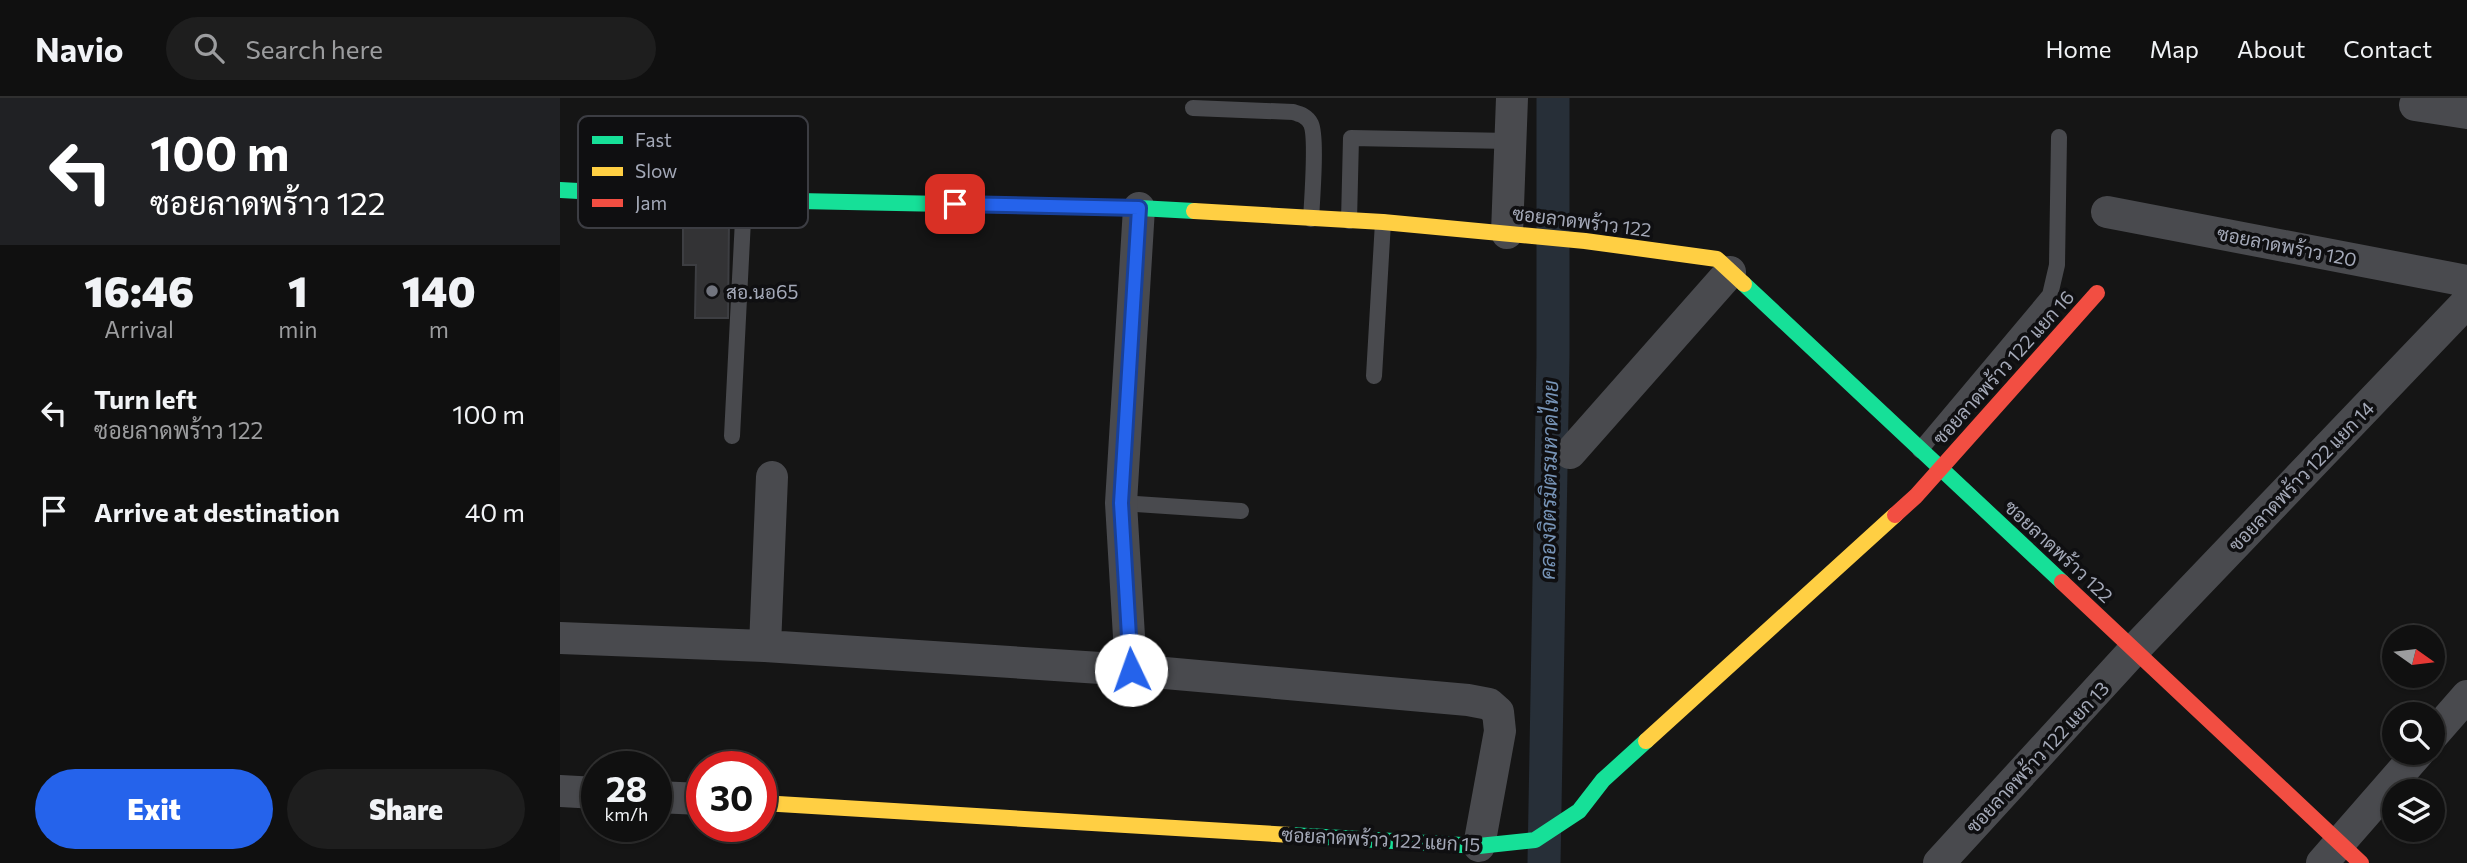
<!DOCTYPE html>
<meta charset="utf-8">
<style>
body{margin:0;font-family:Commissioner,Sarabun,sans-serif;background:#1e1e1e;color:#f1f3f6;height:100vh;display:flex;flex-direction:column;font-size:26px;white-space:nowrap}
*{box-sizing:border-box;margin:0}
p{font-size:23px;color:#9c9d9f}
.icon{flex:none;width:38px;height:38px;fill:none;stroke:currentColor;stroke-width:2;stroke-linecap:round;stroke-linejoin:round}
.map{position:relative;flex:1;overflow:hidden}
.details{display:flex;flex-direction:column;background:#101010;width:560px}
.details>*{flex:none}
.hud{background:#202124;color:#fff;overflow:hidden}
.needle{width:46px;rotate:104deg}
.fabs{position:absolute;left:1822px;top:527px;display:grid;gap:14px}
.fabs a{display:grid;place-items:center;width:63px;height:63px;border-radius:50%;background:#101010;box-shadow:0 2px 5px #0004,0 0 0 2px #303030;font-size:35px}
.speed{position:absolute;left:21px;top:653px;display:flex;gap:14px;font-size:35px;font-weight:700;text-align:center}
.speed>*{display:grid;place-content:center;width:91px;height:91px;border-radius:50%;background:#101010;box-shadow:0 2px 5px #0004,0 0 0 2px #303030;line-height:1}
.speed small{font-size:18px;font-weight:400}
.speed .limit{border:10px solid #d22;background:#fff;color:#111}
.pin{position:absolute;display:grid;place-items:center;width:60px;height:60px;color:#fff;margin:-30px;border-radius:14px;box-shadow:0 4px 10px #0006}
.me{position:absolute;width:77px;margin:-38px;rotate:357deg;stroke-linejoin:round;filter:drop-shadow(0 0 5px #0008)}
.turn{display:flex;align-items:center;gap:24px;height:147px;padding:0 35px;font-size:32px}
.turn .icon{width:91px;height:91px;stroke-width:2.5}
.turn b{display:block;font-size:49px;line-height:60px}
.eta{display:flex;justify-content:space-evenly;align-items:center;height:119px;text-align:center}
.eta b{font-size:42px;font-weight:800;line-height:49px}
.primary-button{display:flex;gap:14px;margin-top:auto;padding:14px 35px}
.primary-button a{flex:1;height:80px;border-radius:42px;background:#2563eb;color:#fff;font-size:28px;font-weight:800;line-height:80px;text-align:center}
.primary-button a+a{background:#1e1e1e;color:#f1f3f6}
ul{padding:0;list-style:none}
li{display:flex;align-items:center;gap:21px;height:98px;padding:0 35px}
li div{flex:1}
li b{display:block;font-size:26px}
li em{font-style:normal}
header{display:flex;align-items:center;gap:42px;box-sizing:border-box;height:98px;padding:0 35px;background:#101010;border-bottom:2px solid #303030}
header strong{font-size:33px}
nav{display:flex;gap:38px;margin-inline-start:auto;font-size:24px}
.search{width:490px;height:63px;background:#1e1e1e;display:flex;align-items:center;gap:18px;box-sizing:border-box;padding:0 24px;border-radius:38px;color:#9c9d9f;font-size:26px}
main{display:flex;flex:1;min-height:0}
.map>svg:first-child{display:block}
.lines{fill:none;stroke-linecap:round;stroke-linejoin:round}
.canal{stroke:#272f38;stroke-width:33}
.building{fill:#333335;stroke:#3d3e42;stroke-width:2}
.lane{stroke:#494a4e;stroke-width:16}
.street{stroke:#494a4e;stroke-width:32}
.fast{stroke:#16e098;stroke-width:16}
.slow{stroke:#ffcf43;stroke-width:16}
.jam{stroke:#f24e42;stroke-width:16}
.route-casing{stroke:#184099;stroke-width:18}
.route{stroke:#2563eb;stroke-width:12}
.poi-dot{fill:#72757f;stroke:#0f0f11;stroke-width:2.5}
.labels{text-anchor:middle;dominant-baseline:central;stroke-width:7;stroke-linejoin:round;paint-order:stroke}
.street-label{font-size:19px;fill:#a4a9b8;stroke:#0f0f11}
.poi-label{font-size:19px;fill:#a4a9b8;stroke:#0f0f11;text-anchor:start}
.water-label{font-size:21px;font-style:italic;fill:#7794b7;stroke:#0f0f11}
.key{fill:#0f0f11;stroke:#3c3d43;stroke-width:2}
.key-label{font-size:19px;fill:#a4a9b8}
</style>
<header>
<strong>Navio</strong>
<div class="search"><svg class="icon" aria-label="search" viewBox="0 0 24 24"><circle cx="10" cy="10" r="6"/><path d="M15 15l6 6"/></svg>Search here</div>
<nav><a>Home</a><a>Map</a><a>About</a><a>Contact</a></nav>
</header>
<main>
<section class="details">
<div class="hud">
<div class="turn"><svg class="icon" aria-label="left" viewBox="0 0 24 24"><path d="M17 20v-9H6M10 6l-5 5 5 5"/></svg><div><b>100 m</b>ซอยลาดพร้าว 122</div></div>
</div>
<div class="eta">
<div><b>16:46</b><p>Arrival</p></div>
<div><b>1</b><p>min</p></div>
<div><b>140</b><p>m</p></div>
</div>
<ul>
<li><svg class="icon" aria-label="left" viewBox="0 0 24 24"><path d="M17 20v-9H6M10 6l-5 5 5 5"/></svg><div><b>Turn left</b><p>ซอยลาดพร้าว 122</p></div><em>100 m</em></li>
<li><svg class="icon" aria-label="arrive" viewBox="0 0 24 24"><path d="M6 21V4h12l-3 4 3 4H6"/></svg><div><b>Arrive at destination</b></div><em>40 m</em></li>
</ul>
<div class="primary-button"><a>Exit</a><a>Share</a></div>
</section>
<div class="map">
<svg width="1907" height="765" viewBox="0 0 1907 765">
<rect width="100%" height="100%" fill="#151515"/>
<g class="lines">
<path class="canal" d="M 984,765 L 993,258 L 993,0"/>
</g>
<path class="building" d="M 123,121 L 169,121 L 168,220 L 135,220 L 136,167 L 123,167 Z"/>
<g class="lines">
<path class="lane" d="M 633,10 L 733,14 C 740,16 747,18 751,26 C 757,39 752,103 751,121
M 789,123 L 791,40 L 950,43
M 814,278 L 823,124
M 172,338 L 184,102
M 1360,352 L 1490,197 L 1497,167 L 1499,39
M 561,405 L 681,413"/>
<path class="street" d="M 1855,7 L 1907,15
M 1547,114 L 1907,183
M 947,135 L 952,0
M 1010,355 L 1170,174
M 0,540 L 205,548 L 571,572 L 908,602 L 929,606 L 938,614 L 940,633 L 919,748
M 205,548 L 212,379
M 571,572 L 561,405 L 579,110
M 1872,638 L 1907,598
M 0,693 L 37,695
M 96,699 L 142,701
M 1379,765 L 1574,552 L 1907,204
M 1762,765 L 1859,654"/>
<path class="fast" d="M 0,92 L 184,102 L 579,110 L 634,113
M 1184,186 L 1502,484
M 731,737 L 919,748 L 975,742 L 1019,713 L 1043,682 L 1086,643"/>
<path class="slow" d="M 634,113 L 823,124 L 1025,143 L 1157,161 L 1184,186
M 1086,643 L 1335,417
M 201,705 L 731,737"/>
<path class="jam" d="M 1335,417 L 1356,398 L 1537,195
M 1502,484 L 1801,765"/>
</g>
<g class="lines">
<g class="route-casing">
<path id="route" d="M 395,106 L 579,110 L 561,405 L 571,572"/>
</g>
<use href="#route" class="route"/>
</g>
<circle class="poi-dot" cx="152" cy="193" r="7"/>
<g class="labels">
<g class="street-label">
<text transform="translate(1022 123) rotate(7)">ซอยลาดพร้าว 122</text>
<text transform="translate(1727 148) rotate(11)">ซอยลาดพร้าว 120</text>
<text transform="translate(1443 269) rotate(-48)">ซอยลาดพร้าว 122 แยก 16</text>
<text transform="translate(1741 378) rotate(-46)">ซอยลาดพร้าว 122 แยก 14</text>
<text transform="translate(1499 453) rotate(43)">ซอยลาดพร้าว 122</text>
<text transform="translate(1477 659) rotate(-47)">ซอยลาดพร้าว 122 แยก 13</text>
<text transform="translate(821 741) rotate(3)">ซอยลาดพร้าว 122 แยก 15</text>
</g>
<g class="poi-label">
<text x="166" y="193">สอ.นอ65</text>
</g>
<g class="water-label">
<text transform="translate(988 382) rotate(-89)">คลองจิตรมิตรมหาดไทย</text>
</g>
</g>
<rect x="18" y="18" width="230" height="112" rx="10" class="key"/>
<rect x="32" y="38" width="31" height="8" fill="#16e098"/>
<rect x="32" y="69" width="31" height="9" fill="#ffcf43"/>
<rect x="32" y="101" width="31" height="8" fill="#f24e42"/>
<g class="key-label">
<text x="75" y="49">Fast</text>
<text x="75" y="80">Slow</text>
<text x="75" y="112">Jam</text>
</g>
</svg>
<div class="fabs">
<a><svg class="needle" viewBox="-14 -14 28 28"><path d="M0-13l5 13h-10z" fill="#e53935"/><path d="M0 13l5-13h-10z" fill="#9c9d9f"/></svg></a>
<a><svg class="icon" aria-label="search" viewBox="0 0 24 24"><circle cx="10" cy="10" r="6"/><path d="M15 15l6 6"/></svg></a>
<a><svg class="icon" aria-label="layers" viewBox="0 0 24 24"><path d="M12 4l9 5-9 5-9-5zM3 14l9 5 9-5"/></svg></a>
</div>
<div class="speed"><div>28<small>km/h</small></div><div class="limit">30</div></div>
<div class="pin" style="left:395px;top:106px;background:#d93025"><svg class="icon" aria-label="arrive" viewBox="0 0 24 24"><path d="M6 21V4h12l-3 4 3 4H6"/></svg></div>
<svg class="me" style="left:571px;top:572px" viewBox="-20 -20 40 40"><circle r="19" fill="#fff"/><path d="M0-13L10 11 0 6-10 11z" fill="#2563eb"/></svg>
</div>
</main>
